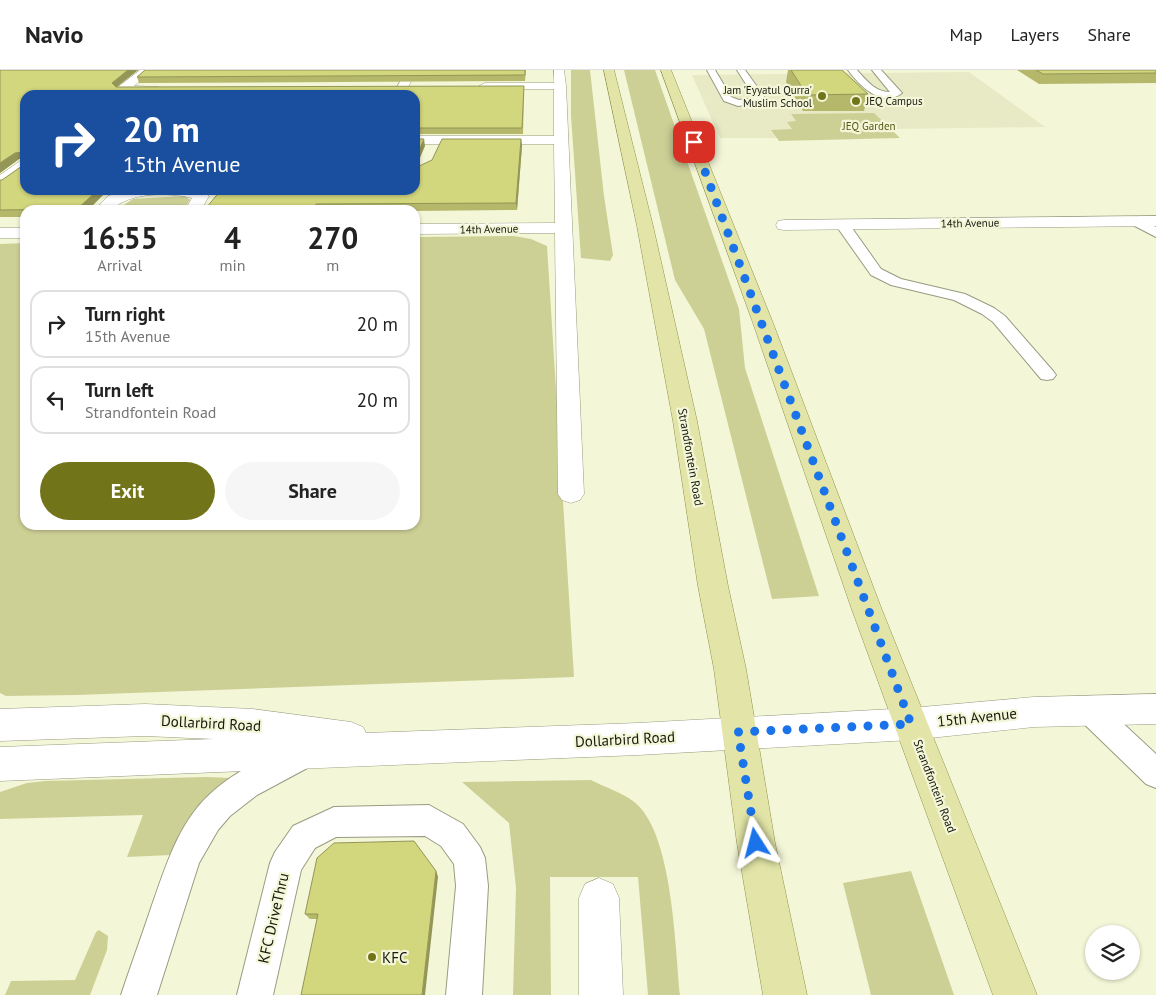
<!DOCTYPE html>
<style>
body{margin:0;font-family:"PT Sans",sans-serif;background:#f6f6f6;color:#222;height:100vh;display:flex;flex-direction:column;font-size:19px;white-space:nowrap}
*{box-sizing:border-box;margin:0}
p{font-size:16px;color:#767676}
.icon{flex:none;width:28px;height:28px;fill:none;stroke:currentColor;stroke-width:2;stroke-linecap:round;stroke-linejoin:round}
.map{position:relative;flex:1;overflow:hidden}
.sheet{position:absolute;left:20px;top:135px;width:400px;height:325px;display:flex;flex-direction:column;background:#fff;border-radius:15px;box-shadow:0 1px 4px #0004}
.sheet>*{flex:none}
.hud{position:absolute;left:20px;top:20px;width:400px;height:105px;border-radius:15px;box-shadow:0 1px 4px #0004;background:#1a4fa0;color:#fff;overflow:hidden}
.buttons{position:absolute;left:1085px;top:855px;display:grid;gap:10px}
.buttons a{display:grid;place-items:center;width:55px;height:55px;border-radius:50%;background:#fff;box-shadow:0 1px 4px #0004;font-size:25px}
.pin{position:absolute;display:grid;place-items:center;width:42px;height:42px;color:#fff;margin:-21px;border-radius:10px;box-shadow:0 2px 8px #0006}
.me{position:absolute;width:55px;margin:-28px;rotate:351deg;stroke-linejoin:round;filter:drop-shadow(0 0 4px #0008)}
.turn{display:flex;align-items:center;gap:18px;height:105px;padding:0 20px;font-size:22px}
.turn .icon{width:65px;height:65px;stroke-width:2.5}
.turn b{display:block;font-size:35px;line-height:42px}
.eta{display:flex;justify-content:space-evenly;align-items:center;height:85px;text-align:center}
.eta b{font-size:30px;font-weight:700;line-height:35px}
.button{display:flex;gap:10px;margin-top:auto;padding:10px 20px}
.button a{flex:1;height:58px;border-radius:30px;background:#72741a;color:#fff;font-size:20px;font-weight:700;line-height:58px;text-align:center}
.button a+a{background:#f6f6f6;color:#222}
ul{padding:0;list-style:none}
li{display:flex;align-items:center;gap:15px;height:68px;margin:0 10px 8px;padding:0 10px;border:2px solid #e0e0e0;border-radius:15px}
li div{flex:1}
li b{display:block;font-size:19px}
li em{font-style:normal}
header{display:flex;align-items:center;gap:30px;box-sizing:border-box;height:70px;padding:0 25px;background:#fff;border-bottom:1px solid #e0e0e0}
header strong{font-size:24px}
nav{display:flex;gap:28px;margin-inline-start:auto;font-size:18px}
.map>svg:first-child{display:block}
.built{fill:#e7eac4}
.green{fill:#cdd095}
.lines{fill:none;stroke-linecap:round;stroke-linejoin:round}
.lane-casing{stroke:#999b80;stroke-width:2}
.street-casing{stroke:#999b80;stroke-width:1}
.primary-casing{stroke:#8f924b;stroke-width:1}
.lane{fill:#fff;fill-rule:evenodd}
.street{fill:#fff;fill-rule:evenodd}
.primary{fill:#e2e5a7;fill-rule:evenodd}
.wall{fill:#b5b86b}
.shaded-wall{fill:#939657}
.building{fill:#d2d67c;stroke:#939657}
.route{stroke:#1a73e8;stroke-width:9;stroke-dasharray:0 16.2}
.poi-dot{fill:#72741a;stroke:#f4f6d8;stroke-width:2}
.labels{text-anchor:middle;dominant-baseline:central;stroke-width:4.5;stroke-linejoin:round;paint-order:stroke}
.far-poi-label{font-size:11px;fill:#18190f;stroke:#f4f6d8;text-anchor:end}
.far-park-label{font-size:11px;fill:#565815;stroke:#f4f6d8}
.far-street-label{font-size:11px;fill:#18190f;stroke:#f4f6d8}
.street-label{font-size:12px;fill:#18190f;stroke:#f4f6d8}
.near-street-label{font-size:15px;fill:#18190f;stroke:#f4f6d8}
.near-poi-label{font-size:15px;fill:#18190f;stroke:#f4f6d8;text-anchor:start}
</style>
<header>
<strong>Navio</strong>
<nav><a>Map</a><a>Layers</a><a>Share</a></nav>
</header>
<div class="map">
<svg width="1156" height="925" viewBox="0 0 1156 925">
<rect width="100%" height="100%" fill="#f4f6d8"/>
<path class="built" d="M 969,2 L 1045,57 L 891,59 L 900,68 L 720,68 L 692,5 Z"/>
<path class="green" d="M 571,0 L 590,0 L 604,126 L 613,185 L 610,191 L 581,188 L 571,46 Z
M 624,0 L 655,0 L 739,239 L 745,298 L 819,526 L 772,529 L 704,259 L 675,210 Z
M 874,43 L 900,68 L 779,71 L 771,60 L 792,59 L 787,52 L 796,51 L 791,44 Z
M 185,126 L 190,130 L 183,140 L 116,140 L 133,129 Z
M 514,166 L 531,169 L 547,176 L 574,607 L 77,625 L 6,626 L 0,623 L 0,174 L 25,173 L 25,455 L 415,455 L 415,167 Z
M 207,707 L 231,708 C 206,733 184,751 171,785 L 127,787 L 143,745 L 0,749 L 0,722 L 27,713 L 45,711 Z
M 591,710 C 604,717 621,722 633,731 C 673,760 675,877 680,925 L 648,925 L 638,807 L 550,807 L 551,925 L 513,925 L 516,818 L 509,753 L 462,712 Z
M 911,801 L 954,925 L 871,925 L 843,813 Z
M 99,860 L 108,866 L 107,880 L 90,925 L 5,925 L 11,911 L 75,910 L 96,862 Z"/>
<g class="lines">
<g class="lane-casing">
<path id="lane" d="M 707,0 L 715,0 L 731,27 L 739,30 L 755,28 L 737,0 L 745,0 L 765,28 L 761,33 L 738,36 L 724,31 Z
M 848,0 L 857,0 C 866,10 875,22 890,22 L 872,0 L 881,0 L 902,23 C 882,39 859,15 848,0 Z
M 1136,147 L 1156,157 L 1156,167 L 1131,154 L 1129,151 Z
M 842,150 L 847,151 L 881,199 L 901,209 L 965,224 L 994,238 L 1005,246 L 1053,301 L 1056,305 L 1053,309 L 1047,310 L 1041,309 L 993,252 L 982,244 L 954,230 L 891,215 L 871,205 L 835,154 Z
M 1089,628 L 1099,631 L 1156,684 L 1156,718 L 1146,714 L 1079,649 L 1075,640 L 1079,631 Z
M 301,672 L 311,676 L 316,686 L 311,696 L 257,725 L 230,746 L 218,760 L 199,793 L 157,925 L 121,925 C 131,895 142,865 152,835 C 166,796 178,754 209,725 C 234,701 269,685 301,672 Z
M 429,735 L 463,754 L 480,777 L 485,788 L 488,816 L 482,925 L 446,925 L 456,816 L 454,794 L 441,776 L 425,766 L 336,767 L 315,778 L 301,800 L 273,925 L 237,925 L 270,793 L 275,782 L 293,756 L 334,737 Z"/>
</g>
<g class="street-casing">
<path id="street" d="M 140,0 L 152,0 L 134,16 L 159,17 L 161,19 L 159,21 L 118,21 L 116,19 L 118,17 Z
M 407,0 L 417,0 L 407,19 L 399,19 L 397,17 Z
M 554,0 L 564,0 L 566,16 L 584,424 L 580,430 L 571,433 L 562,430 L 558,424 L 555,163 L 415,164 L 415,154 L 555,153 L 554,74 L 415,74 L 415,66 L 554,66 L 554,19 L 485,19 L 479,16 L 485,13 L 554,13 Z
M 25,90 L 25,101 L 5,115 L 0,116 L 0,105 L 20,91 Z
M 129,120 L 199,120 L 206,123 L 209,126 L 201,140 L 185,140 L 192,128 C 169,122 129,122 111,140 L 94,140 L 108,126 Z
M 1156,146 L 1156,156 L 784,160 L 778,159 L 776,155 L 778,151 L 784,150 Z
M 0,158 L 25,158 L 25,168 L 0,168 Z
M 1156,624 L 1156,654 L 1034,657 L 911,670 L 638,685 L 0,711 L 0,677 L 214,669 L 145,666 L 0,671 L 0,639 L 145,634 L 253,639 L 351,652 L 363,657 L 366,663 L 638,653 L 911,638 L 1034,627 Z
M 599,808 L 613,814 L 619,828 L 623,925 L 579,925 L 579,828 L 585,814 Z"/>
</g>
<g class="primary-casing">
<path id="primary" d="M 604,0 L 614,0 L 653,156 L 697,351 L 728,516 L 746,599 L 775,773 L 807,925 L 763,925 L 737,773 L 714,599 L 698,516 L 673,351 L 637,156 Z
M 661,0 L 671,0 L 773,253 L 882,540 L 1037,925 L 993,925 L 852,540 L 753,253 Z"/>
</g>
<use href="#lane" class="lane"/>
<use href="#street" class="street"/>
<use href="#primary" class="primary"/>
</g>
<path class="wall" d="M 0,0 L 138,0 L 117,17 L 524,22 L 523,64 L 415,64 L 415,25 L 25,25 L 108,120 L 88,140 L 25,140 L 25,147 L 0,147 L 0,110 L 2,110 L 22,96 L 23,89 L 19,89 L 0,103 Z
M 145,0 L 526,0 L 525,11 L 139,13 L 137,7 Z
M 788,0 L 842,0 L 868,24 L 864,41 L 803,41 L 786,12 Z
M 1017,0 L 1156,0 L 1156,13 L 1039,14 Z
M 521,69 L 522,76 L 517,140 L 415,141 L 415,140 L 207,140 L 206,138 L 415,120 Z
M 436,801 L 438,807 L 317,849 L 310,849 L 305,844 Z"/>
<path class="shaded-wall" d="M 128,0 L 138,0 L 114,19 L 112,13 Z
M 424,69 L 425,76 L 419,90 L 415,93 L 415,85 Z
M 521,69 L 522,76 L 517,140 L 516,133 Z
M 23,82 L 25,89 L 19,89 L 0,103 L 0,93 L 15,83 Z
M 98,120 L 108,120 L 88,140 L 78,140 L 77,139 Z
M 436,801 L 438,807 L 425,925 L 422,925 Z"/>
<path class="building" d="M 0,0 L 128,0 L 112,13 L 116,17 L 524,16 L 522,58 L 415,58 L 415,25 L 25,25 L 25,120 L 98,120 L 77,139 L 0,140 L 0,110 L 2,110 L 22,96 L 23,82 L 15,83 L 0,93 Z
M 145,0 L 525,0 L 525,5 L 137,7 Z
M 791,0 L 842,0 L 868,24 L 807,25 Z
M 1036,0 L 1156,0 L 1156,3 L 1043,4 Z
M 415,69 L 424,69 L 418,83 L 415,85 Z
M 442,69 L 521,69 L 516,133 L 316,134 L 315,136 L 206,138 L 221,120 L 415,120 L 415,98 L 432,90 Z
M 414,771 L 436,801 L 422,925 L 301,925 L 318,844 L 305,844 L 317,788 L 334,773 Z"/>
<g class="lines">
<path class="route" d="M 694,72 L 911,654 L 738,662 L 756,773"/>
</g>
<g class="poi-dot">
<circle cx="822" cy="26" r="5"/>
<circle cx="856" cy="31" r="5"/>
<circle cx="372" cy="887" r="5"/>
</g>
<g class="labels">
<g class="far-poi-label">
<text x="812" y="20">Jam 'Eyyatul Qurra'<tspan x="812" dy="13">Muslim School</tspan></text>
<text x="866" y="31" text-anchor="start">JEQ Campus</text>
</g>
<g class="far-park-label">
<text x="869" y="56">JEQ Garden</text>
</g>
<g class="far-street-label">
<text transform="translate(970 153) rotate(-1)">14th Avenue</text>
<text transform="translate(489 159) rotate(-1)">14th Avenue</text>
</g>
<g class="street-label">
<text transform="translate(691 387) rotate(80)">Strandfontein Road</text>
<text transform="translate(935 716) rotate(69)">Strandfontein Road</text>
</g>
<g class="near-street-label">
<text transform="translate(977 647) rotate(-6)">15th Avenue</text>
<text transform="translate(211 653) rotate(3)">Dollarbird Road</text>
<text transform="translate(625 669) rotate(-3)">Dollarbird Road</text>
<text transform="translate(273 848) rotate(-77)">KFC DriveThru</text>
</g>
<g class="near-poi-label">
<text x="382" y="887">KFC</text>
</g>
</g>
</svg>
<div class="buttons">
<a><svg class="icon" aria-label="layers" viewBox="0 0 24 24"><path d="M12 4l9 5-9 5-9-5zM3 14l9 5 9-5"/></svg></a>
</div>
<div class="pin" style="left:694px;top:72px;background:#d93025"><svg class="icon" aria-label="arrive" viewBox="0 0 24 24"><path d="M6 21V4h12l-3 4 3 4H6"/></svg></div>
<svg class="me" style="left:756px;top:773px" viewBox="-20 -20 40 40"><path d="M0-17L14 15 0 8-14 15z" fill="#1a73e8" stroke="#fff" stroke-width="4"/></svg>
<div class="hud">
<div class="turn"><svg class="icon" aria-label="right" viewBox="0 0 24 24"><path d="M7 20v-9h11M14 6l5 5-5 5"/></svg><div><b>20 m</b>15th Avenue</div></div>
</div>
<section class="sheet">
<div class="eta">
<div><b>16:55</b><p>Arrival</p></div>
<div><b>4</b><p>min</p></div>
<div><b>270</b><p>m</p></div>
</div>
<ul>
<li><svg class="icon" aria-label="right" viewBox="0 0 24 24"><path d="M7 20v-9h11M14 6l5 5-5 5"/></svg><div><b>Turn right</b><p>15th Avenue</p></div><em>20 m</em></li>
<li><svg class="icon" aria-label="left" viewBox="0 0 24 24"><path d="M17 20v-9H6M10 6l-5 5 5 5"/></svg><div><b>Turn left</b><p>Strandfontein Road</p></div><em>20 m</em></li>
</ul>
<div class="button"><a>Exit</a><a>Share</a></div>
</section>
</div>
